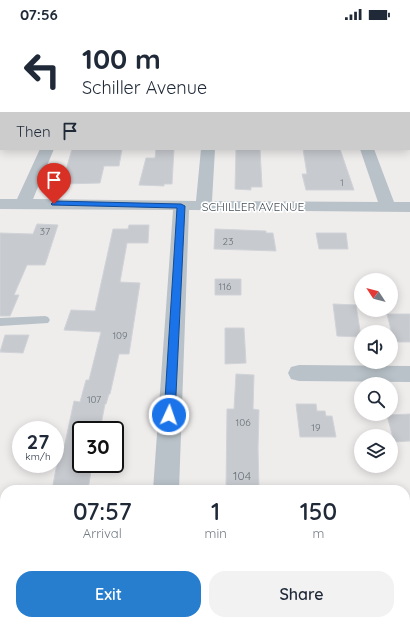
<!DOCTYPE html>
<style>
body{margin:0;font-family:Quicksand,sans-serif;background:#f2f2f3;color:#1f2937;height:100vh;display:flex;flex-direction:column;font-size:15px;white-space:nowrap}
*{box-sizing:border-box;margin:0}
p{font-size:13px;color:#747a83}
.icon{flex:none;width:22px;height:22px;fill:none;stroke:currentColor;stroke-width:2;stroke-linecap:round;stroke-linejoin:round}
.map{position:relative;flex:1;overflow:hidden}
.sheet{position:absolute;left:0px;top:457px;width:410px;height:140px;display:flex;flex-direction:column;background:#fff;border-radius:16px 16px 0 0;box-shadow:0 2px 10px #0003}
.sheet>*{flex:none}
.top-card{position:absolute;left:0px;top:0px;width:410px;height:122px;box-shadow:0 2px 10px #0003;background:#fff;color:#1f2937;overflow:hidden}
.needle{width:26px;rotate:306deg}
.fabs{position:absolute;left:354px;top:245px;display:grid;gap:8px}
.fabs a{display:grid;place-items:center;width:44px;height:44px;border-radius:50%;background:#fff;box-shadow:0 2px 10px #0003;font-size:20px}
.speed{position:absolute;left:12px;top:393px;display:flex;gap:8px;font-size:20px;font-weight:700;text-align:center}
.speed>*{display:grid;place-content:center;width:52px;height:52px;border-radius:50%;background:#fff;box-shadow:0 2px 10px #0003;line-height:1}
.speed small{font-size:10px;font-weight:400}
.speed .limit{border:2px solid #111;border-radius:6px;background:#fff;color:#111}
.pin{position:absolute;display:grid;place-items:center;width:34px;height:34px;color:#fff;margin:-41px -17px;border-radius:50% 50% 50% 0;rotate:-45deg;box-shadow:0 0 4px #0007}
.pin .icon{rotate:45deg}
.me{position:absolute;width:44px;margin:-22px;rotate:3deg;stroke-linejoin:round;filter:drop-shadow(0 0 3px #0008)}
.turn{display:flex;align-items:center;gap:14px;height:84px;padding:0 16px;font-size:18px}
.turn .icon{width:52px;height:52px;stroke-width:2.5}
.turn b{display:block;font-size:28px;line-height:34px}
.then{display:flex;align-items:center;height:38px;padding:0 16px;background:#0003;gap:8px;font-size:15px}
.eta{display:flex;justify-content:space-evenly;align-items:center;height:68px;text-align:center}
.eta b{font-size:24px;font-weight:600;line-height:28px}
.cta{display:flex;gap:8px;margin-top:auto;padding:8px 16px}
.cta a{flex:1;height:46px;border-radius:16px;background:#277ece;color:#fff;font-size:16px;font-weight:600;line-height:46px;text-align:center}
.cta a+a{background:#f2f2f3;color:#1f2937}
.status{display:flex;justify-content:space-between;align-items:center;height:28px;padding:0 20px;background:#fff;direction:ltr}
.status svg{height:11px;fill:currentColor}
.map>svg:first-child{display:block}
.building{fill:#c7cacf;stroke:#d0d3d7}
.lines{fill:none;stroke-linecap:round;stroke-linejoin:round}
.service{fill:#b8c2c8;fill-rule:evenodd}
.minor{fill:#b8c2c8;fill-rule:evenodd}
.route{fill:#1a73e8;stroke:#114b97}
.labels{text-anchor:middle;dominant-baseline:central;stroke-width:3.5;stroke-linejoin:round;paint-order:stroke}
.far-number-label{font-size:9px;fill:#666f76}
.number-label{font-size:10px;fill:#666f76}
.street-label{font-size:12px;fill:#465158;stroke:#fff}
.near-number-label{font-size:12px;fill:#666f76}
</style>
<div class="status"><b>07:56</b><svg viewBox="0 0 49 12"><path d="M0 12V9h3v3zM5 12V6h3v6zM10 12V3h3v9zM15 12V0h3v12zM26 1h20v11H26zM47 4h2v5h-2z"/></svg></div>
<div class="map">
<svg width="410" height="597" viewBox="0 0 410 597">
<rect width="100%" height="100%" fill="#efecec"/>
<path class="building" d="M 72,121 L 122,121 L 119,138 L 104,138 L 100,155 L 62,156 Z
M 156,121 L 174,121 L 172,156 L 164,156 L 164,158 L 139,157 L 146,130 L 155,130 Z
M 236,121 L 260,121 L 262,159 L 251,159 L 251,162 L 235,161 Z
M 303,121 L 340,121 L 354,162 L 306,162 L 302,146 L 307,146 Z
M 37,196 L 58,197 L 45,237 L 27,237 L 14,267 L 19,267 L 10,288 L 0,288 L 0,205 L 33,206 Z
M 129,197 L 149,197 L 148,215 L 127,215 L 120,254 L 140,255 L 129,326 L 119,326 L 110,366 L 109,366 L 106,376 L 105,376 L 100,402 L 81,402 L 81,443 L 91,443 L 88,462 L 52,462 L 60,420 L 64,420 L 74,373 L 80,374 L 86,352 L 89,352 L 101,304 L 64,302 L 71,282 L 95,283 L 113,201 L 128,201 Z
M 215,201 L 266,203 L 266,205 L 273,205 L 276,223 L 214,221 Z
M 316,205 L 346,205 L 348,221 L 319,221 Z
M 215,251 L 241,251 L 241,267 L 215,267 Z
M 333,276 L 356,277 L 361,309 L 337,308 Z
M 387,286 L 410,286 L 410,314 L 394,314 Z
M 225,300 L 244,300 L 246,335 L 225,336 Z
M 5,307 L 29,307 L 23,325 L 0,324 Z
M 236,346 L 254,347 L 253,381 L 259,382 L 258,420 L 259,462 L 226,462 L 227,381 L 234,381 Z
M 296,376 L 316,376 L 317,383 L 325,383 L 326,388 L 332,388 L 336,409 L 300,409 Z
M 410,386 L 410,413 L 394,414 L 387,387 Z"/>
<g class="lines">
<path class="service" d="M 45,288 L 48,289 L 50,292 L 48,295 L 0,298 L 0,290 Z"/>
<path class="minor" d="M 347,0 L 357,0 L 357,1 L 347,1 Z
M 40,121 L 54,121 L 33,171 L 196,173 L 201,121 L 215,121 L 212,173 L 378,174 L 360,121 L 374,121 L 394,174 L 410,174 L 410,184 L 189,182 L 179,462 L 153,462 L 173,182 L 0,181 L 0,171 L 17,171 Z
M 299,337 L 410,338 L 410,354 L 299,353 L 291,351 L 288,345 L 291,339 Z
M 145,592 L 175,592 L 175,597 L 145,597 Z"/>
</g>
<path class="route" d="M 54,173 L 181,176 L 185,178 L 175,387 L 173,390 L 169,391 L 166,390 L 164,387 L 177,180 L 52,177 L 51,176 Z"/>
<g class="labels">
<g class="far-number-label">
<text x="342" y="154">1</text>
</g>
<g class="number-label">
<text x="45" y="203">37</text>
<text x="228" y="213">23</text>
<text x="225" y="258">116</text>
<text x="120" y="307">109</text>
<text x="94" y="371">107</text>
<text x="243" y="394">106</text>
<text x="316" y="399">19</text>
</g>
<g class="street-label">
<text x="253" y="178">SCHILLER AVENUE</text>
</g>
<g class="near-number-label">
<text x="242" y="447">104</text>
</g>
</g>
</svg>
<div class="fabs">
<a><svg class="needle" viewBox="-14 -14 28 28"><path d="M0-13l5 13h-10z" fill="#e53935"/><path d="M0 13l5-13h-10z" fill="#747a83"/></svg></a>
<a><svg class="icon" aria-label="sound" viewBox="0 0 24 24"><path d="M4 9h4l5-4v14l-5-4H4zM17 9q2 3 0 6"/></svg></a>
<a><svg class="icon" aria-label="search" viewBox="0 0 24 24"><circle cx="10" cy="10" r="6"/><path d="M15 15l6 6"/></svg></a>
<a><svg class="icon" aria-label="layers" viewBox="0 0 24 24"><path d="M12 4l9 5-9 5-9-5zM3 14l9 5 9-5"/></svg></a>
</div>
<div class="speed"><div>27<small>km/h</small></div><div class="limit">30</div></div>
<div class="pin" style="left:54px;top:176px;background:#d93025"><svg class="icon" aria-label="arrive" viewBox="0 0 24 24"><path d="M6 21V4h12l-3 4 3 4H6"/></svg></div>
<svg class="me" style="left:169px;top:387px" viewBox="-20 -20 40 40"><circle r="17" fill="#1a73e8" stroke="#fff" stroke-width="3"/><path d="M0-11L8 9 0 5-8 9z" fill="#fff"/></svg>
<div class="top-card">
<div class="turn"><svg class="icon" aria-label="left" viewBox="0 0 24 24"><path d="M17 20v-9H6M10 6l-5 5 5 5"/></svg><div><b>100 m</b>Schiller Avenue</div></div>
<div class="then">Then<svg class="icon" aria-label="arrive" viewBox="0 0 24 24"><path d="M6 21V4h12l-3 4 3 4H6"/></svg></div>
</div>
<section class="sheet">
<div class="eta">
<div><b>07:57</b><p>Arrival</p></div>
<div><b>1</b><p>min</p></div>
<div><b>150</b><p>m</p></div>
</div>
<div class="cta"><a>Exit</a><a>Share</a></div>
</section>
</div>
